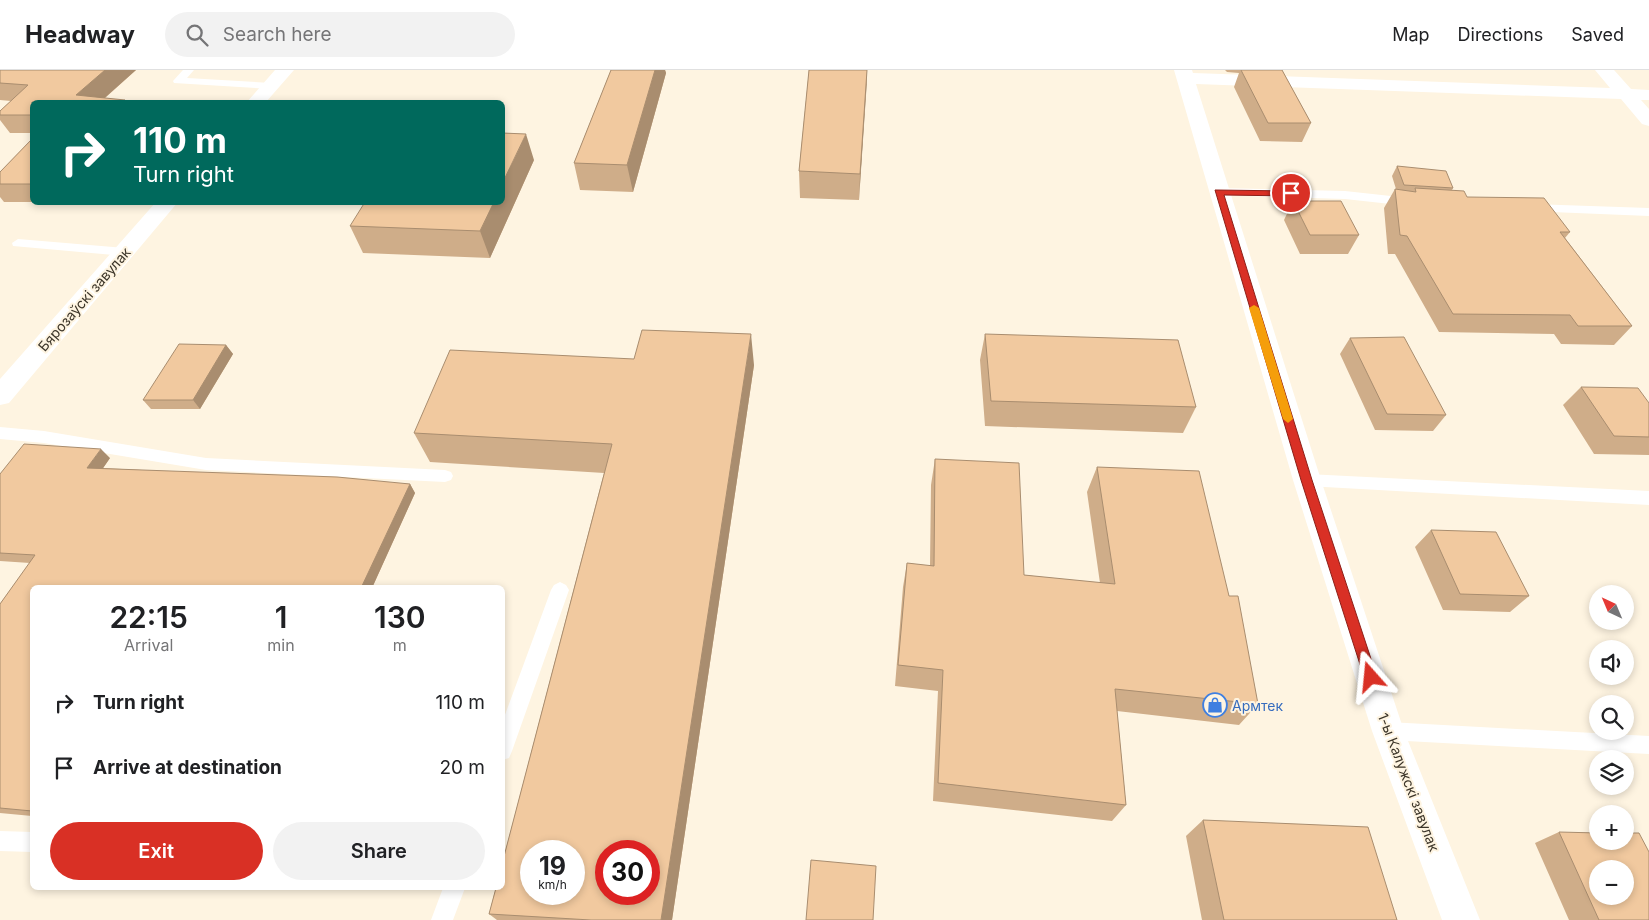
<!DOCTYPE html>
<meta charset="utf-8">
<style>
body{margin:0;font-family:Inter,sans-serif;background:#f2f2f2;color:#202124;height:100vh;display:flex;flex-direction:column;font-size:19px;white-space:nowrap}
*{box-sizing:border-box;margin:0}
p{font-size:16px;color:#757577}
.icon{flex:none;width:28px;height:28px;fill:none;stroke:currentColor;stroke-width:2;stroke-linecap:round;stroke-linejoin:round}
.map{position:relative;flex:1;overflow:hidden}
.drawer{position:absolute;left:30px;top:515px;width:475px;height:305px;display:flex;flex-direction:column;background:#fff;border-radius:8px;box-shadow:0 2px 8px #0003}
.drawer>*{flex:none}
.guide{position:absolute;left:30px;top:30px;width:475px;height:105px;border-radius:8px;box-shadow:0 2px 8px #0003;background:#00695c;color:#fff;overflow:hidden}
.needle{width:32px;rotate:316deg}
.buttons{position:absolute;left:1589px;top:515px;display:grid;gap:10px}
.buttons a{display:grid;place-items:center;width:45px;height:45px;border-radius:50%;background:#fff;box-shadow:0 2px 8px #0003;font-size:25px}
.speed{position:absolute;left:520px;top:770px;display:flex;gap:10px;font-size:25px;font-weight:700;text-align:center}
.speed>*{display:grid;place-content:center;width:65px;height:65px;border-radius:50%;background:#fff;box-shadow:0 2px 8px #0003;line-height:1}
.speed small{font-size:12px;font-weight:400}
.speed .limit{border:8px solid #d22;background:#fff;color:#111}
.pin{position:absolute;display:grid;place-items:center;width:42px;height:42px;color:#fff;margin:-21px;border:2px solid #fff;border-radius:50%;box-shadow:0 1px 5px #0007}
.me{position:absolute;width:55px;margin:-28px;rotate:342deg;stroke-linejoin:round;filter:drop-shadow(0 0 4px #0008)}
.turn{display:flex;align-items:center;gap:18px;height:105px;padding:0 20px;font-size:22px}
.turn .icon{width:65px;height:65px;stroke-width:2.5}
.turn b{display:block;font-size:35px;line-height:42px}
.eta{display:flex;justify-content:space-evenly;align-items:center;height:85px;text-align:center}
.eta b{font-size:30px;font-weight:600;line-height:35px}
.button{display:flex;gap:10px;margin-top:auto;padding:10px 20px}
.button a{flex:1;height:58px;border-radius:30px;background:#d93025;color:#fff;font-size:20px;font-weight:600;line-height:58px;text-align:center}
.button a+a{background:#f2f2f2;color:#202124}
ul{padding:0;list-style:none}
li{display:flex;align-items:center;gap:15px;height:65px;padding:0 20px}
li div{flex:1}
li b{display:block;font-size:19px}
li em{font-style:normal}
header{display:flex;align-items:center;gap:30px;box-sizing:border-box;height:70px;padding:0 25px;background:#fff;border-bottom:1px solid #e0e0e0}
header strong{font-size:24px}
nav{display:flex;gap:28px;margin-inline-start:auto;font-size:18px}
.search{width:350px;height:45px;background:#f2f2f2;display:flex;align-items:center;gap:12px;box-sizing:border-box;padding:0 18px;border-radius:28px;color:#757577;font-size:19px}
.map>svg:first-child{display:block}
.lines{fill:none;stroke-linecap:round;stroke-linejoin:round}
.service{fill:#fff;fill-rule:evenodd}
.minor{fill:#fff;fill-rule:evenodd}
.tertiary{fill:#fff;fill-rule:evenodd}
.wall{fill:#cfad89}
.shaded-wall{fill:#a98d6f}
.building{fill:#f1c99f;stroke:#a98d6f;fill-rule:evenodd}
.route{fill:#d93025;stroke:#8d1f18}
.slow{fill:#f59e0b}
.labels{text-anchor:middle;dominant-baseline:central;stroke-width:4;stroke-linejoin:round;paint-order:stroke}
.street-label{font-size:14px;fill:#3c3529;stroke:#fef4e1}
.shop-label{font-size:14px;fill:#366cbe;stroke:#fef4e1;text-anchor:start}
</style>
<header>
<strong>Headway</strong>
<div class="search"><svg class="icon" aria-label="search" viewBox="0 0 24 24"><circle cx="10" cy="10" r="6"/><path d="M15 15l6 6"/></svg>Search here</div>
<nav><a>Map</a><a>Directions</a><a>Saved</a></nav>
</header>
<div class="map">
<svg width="1649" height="850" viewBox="0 0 1649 850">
<rect width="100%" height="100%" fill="#fef4e1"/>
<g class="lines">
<path class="service" d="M 183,0 L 194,0 L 187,8 L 271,13 L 276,16 L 271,19 L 174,13 L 173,11 Z
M 1219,118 L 1345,121 L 1409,128 L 1415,132 L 1409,136 L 1345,129 L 1215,125 L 1213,122 L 1215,119 Z
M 1531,134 L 1649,138 L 1649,146 L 1527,141 L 1525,138 Z
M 18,169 L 125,178 L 131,182 L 125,186 L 13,176 L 12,173 Z
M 0,357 L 44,361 L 206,388 L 445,400 L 451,402 L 453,406 L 451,410 L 445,412 L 206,400 L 44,373 L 0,369 Z
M 1307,404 L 1649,421 L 1649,435 L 1307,416 L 1301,414 L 1299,410 L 1301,406 Z
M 560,512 L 566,515 L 569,520 L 512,681 L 509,688 L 502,690 L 502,653 L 551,520 L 554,515 Z
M 1388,652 L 1649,666 L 1649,684 L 1388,670 L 1381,668 L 1378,661 L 1381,654 Z
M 0,761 L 32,762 L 32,782 L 0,781 Z
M 443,818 L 465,818 L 453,850 L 431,850 Z"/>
<path class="minor" d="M 1174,0 L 1192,0 L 1193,3 L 1610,18 L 1595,0 L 1614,0 L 1631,19 L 1649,20 L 1649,30 L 1641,30 L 1649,39 L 1649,56 L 1642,54 L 1621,29 L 1196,14 L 1321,410 L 1404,661 L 1480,850 L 1442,850 L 1372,661 L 1293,410 Z"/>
<path class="tertiary" d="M 275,0 L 294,0 L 266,32 L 247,32 Z
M 156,132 L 178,132 L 9,333 L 0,335 L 0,309 Z"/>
</g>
<path class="wall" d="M 0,0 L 136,0 L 105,28 L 32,32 L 32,63 L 10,63 L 0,50 L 0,41 L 11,31 L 0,30 Z
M 611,0 L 665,0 L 666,3 L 633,122 L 580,120 L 574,93 Z
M 809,0 L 867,0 L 859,130 L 800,128 L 799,101 Z
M 1225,0 L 1282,0 L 1311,53 L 1302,72 L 1260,71 L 1234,17 L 1239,3 L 1227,2 Z
M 32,69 L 32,132 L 4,132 L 0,127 L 0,102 Z
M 534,90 L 490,188 L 363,183 L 350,156 Z
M 1397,96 L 1453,118 L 1452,120 L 1467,127 L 1570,162 L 1565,168 L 1632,256 L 1614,275 L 1561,274 L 1554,264 L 1439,262 L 1395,184 L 1388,184 L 1384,138 L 1395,119 L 1396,119 L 1392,106 Z
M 1293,131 L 1359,165 L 1348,184 L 1300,184 L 1284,150 Z
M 985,264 L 1196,337 L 1183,363 L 985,356 L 980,290 Z
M 1350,268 L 1446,345 L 1433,361 L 1375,360 L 1340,284 Z
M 226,275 L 233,284 L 200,339 L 151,339 L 143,330 Z
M 754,295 L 672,850 L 497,850 L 489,844 L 604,403 L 430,392 L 414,363 Z
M 1581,317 L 1649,367 L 1649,385 L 1594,384 L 1563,335 Z
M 110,388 L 103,398 L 410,414 L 415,423 L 372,518 L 32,518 L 32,746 L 0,743 L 0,534 L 30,493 L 0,491 L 0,404 Z
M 935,389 L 1024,505 L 1100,513 L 1087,422 L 1097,397 L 1229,526 L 1258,634 L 1239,655 L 1117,641 L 1126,735 L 1112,751 L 933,731 L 938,621 L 895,616 L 903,517 L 907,493 L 930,496 L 931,415 Z
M 1431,460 L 1529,526 L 1510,542 L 1443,540 L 1415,477 Z
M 1203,750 L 1397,850 L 1202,850 L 1186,766 Z
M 1559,762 L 1649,850 L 1569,850 L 1535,773 Z"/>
<path class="shaded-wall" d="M 105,0 L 136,0 L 100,32 L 76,25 Z
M 655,0 L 665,0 L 666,3 L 633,122 L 627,95 Z
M 867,0 L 867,10 L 859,130 L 860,104 Z
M 526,64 L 534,90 L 490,188 L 480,161 L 494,132 L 502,132 L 502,114 Z
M 751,264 L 754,295 L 672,850 L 661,850 Z
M 226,275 L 233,284 L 200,339 L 193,330 Z
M 101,379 L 110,388 L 97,407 L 87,398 Z
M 410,414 L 415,423 L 372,518 L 361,518 Z"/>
<path class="building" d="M 0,0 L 105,0 L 76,25 L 125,30 L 122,32 L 68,32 L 70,31 L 68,32 L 32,32 L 32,45 L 0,45 L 0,41 L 28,15 L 0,13 Z
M 611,0 L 655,0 L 627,95 L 574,93 Z
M 809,0 L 867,0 L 860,104 L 799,101 Z
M 1241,0 L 1282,0 L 1311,53 L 1268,53 Z
M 502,63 L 526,64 L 502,114 Z
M 32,69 L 32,114 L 0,114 L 0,102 Z
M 1397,96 L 1446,101 L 1453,118 L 1404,115 Z
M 1415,118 L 1464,121 L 1467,127 L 1544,128 L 1570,162 L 1560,162 L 1632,256 L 1578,256 L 1570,245 L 1453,244 L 1407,166 L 1400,165 L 1395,119 L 1416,122 Z
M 1293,131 L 1341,131 L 1359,165 L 1310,165 Z
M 365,132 L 494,132 L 480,161 L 350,156 Z
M 642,260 L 751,264 L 661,850 L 591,850 L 489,844 L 496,818 L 502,818 L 502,794 L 612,374 L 414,363 L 450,280 L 634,289 ZM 531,781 L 574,781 L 574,824 L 531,824 ZM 606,781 L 649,781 L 649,824 L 606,824 Z
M 985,264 L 1178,270 L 1196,337 L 991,331 Z
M 1404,267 L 1446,345 L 1387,344 L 1350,268 Z
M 179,274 L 226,275 L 193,330 L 143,330 Z
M 1581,317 L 1638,318 L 1649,333 L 1649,367 L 1614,366 Z
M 24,374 L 101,379 L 87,398 L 337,407 L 410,414 L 361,518 L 32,518 L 32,741 L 0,738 L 0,534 L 35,485 L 0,483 L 0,404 Z
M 935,389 L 1019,393 L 1024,505 L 1115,514 L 1097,397 L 1199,401 L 1229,526 L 1238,526 L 1258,634 L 1115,619 L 1126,735 L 938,713 L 943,600 L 898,595 L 907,493 L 934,496 Z
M 1431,460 L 1496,462 L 1529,526 L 1460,524 Z
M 1203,750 L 1368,757 L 1397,850 L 1224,850 Z
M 1559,762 L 1598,763 L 1598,771 L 1625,771 L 1625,763 L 1639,763 L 1649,782 L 1649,850 L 1599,850 ZM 1598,799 L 1625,799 L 1625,826 L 1598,826 Z
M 811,790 L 876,796 L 873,850 L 806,850 Z"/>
<path class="route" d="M 1215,120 L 1291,121 L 1295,123 L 1291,126 L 1224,125 L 1312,410 L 1377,607 L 1375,611 L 1371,613 L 1366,611 L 1364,607 L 1301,410 Z"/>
<path class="slow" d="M 1254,235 L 1259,238 L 1293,349 L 1288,353 L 1283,349 L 1249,238 Z"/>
<defs>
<g id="shop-ring" transform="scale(1.25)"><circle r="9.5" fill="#fef4e1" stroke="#3f7fe0" stroke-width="1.5"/><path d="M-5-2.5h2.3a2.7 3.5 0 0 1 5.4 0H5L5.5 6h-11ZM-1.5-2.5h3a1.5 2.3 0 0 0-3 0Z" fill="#3f7fe0"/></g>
</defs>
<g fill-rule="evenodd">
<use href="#shop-ring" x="1215" y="635"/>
</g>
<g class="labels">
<g class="street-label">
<text transform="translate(84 229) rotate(-49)">Бярозаўскі завулак</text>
<text transform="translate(1409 712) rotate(69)">1-ы Калужскі завулак</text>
</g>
<g class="shop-label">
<text x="1232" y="635">Армтек</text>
</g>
</g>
</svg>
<div class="buttons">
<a><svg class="needle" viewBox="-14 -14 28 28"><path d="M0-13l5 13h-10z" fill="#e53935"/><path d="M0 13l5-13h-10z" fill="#757577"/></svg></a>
<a><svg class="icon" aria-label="sound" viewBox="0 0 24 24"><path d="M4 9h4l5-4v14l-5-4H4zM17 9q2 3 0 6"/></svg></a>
<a><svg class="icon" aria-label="search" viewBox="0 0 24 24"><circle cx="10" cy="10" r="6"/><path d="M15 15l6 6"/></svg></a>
<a><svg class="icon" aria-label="layers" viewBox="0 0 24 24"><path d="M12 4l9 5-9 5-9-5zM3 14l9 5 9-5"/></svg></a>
<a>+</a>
<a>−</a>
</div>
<div class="speed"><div>19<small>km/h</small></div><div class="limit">30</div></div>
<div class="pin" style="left:1291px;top:123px;background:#d93025"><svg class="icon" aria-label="arrive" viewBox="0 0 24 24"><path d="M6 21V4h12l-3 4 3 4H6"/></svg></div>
<svg class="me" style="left:1371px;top:607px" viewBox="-20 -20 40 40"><path d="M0-17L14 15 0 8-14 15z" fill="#d93025" stroke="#fff" stroke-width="4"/></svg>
<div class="guide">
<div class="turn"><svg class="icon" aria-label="right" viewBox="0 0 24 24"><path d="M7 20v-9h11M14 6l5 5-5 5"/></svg><div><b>110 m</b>Turn right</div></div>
</div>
<section class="drawer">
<div class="eta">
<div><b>22:15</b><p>Arrival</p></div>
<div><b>1</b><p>min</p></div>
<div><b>130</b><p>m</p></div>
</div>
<ul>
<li><svg class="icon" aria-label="right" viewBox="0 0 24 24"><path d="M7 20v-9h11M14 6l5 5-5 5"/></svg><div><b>Turn right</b></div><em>110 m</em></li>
<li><svg class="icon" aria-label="arrive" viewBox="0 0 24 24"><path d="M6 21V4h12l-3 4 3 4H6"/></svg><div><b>Arrive at destination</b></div><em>20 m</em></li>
</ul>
<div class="button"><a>Exit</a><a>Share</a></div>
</section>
</div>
